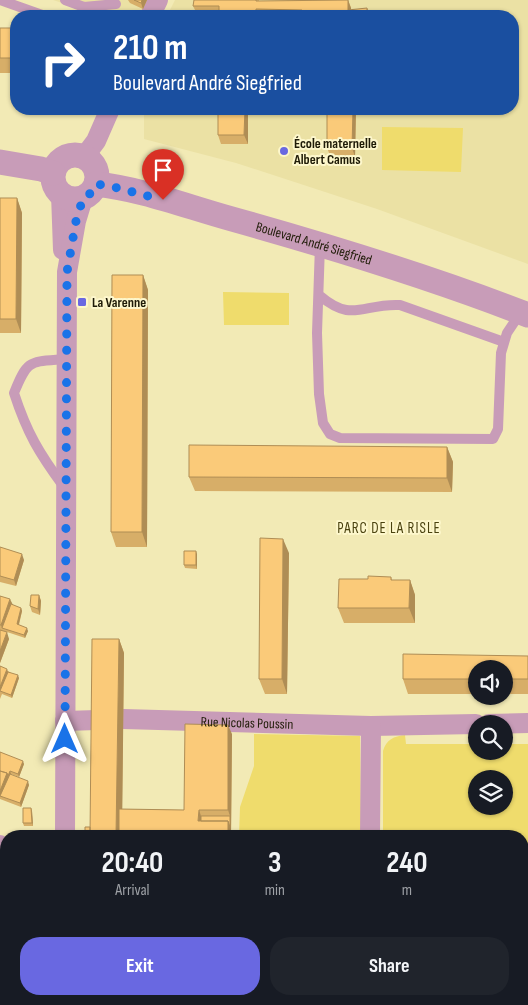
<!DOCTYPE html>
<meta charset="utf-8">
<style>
body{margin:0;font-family:"Sofia Sans Condensed",sans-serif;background:#20242c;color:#f1f3f6;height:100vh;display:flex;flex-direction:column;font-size:19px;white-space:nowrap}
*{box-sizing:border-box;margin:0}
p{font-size:16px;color:#9ea1a6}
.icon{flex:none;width:28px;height:28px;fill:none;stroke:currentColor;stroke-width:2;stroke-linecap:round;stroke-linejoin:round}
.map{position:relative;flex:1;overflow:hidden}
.details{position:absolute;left:0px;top:830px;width:529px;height:175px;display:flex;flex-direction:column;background:#171b24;border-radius:20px 20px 0 0;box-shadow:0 1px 4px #0004}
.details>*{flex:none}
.hud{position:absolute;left:10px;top:10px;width:509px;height:105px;border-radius:20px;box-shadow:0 1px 4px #0004;background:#1a4fa0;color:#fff;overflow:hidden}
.tools{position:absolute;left:468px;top:660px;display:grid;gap:10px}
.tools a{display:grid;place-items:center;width:45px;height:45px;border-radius:50%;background:#171b24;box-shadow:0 1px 4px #0004;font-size:25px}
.pin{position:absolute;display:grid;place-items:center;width:42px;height:42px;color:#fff;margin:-51px -21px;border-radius:50% 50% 50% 0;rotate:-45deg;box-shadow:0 0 5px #0007}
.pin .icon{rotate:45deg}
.me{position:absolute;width:55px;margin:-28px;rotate:0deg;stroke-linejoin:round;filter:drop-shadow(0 0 4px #0008)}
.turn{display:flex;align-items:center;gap:18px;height:105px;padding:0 20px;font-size:22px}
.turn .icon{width:65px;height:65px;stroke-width:2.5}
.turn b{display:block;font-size:35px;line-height:42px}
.eta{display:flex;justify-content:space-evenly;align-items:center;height:85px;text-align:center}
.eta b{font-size:30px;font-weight:700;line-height:35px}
.button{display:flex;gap:10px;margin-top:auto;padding:10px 20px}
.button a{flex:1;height:58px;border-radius:20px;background:#6968e1;color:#fff;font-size:20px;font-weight:700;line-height:58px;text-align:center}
.button a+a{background:#20242c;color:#f1f3f6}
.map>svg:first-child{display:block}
.built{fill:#ebe1a4}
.green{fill:#efdc6c;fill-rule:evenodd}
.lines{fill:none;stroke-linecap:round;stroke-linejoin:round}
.service{stroke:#c89cb8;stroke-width:10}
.minor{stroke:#c89cb8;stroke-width:20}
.tertiary{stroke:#c89cb8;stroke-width:25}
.wall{fill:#d7ae68}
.shaded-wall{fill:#af8d55}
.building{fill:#faca79;stroke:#af8d55}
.route{stroke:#1a73e8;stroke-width:9;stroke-dasharray:0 16.2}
.poi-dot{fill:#6968e1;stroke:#fdf7cc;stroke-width:2}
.labels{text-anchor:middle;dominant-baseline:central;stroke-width:4;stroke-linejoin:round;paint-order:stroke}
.poi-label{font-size:14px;font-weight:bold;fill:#1f1b07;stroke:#fdf7cc;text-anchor:start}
.street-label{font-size:14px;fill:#1f1b07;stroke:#fdf7cc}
.neighbourhood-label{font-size:15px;letter-spacing:1px;fill:#4a420f;stroke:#fdf7cc}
</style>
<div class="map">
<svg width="528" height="1005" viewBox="0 0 528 1005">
<rect width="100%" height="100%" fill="#f2eab5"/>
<path class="built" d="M 53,0 L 146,0 L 139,16 L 101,16 Z
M 175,0 L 528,0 L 528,264 L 377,209 L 236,163 L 144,139 L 144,109 L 512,109 L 512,16 L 167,16 Z"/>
<path class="green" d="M 382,127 L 463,128 L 461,172 L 382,170 Z
M 223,292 L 289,293 L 289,325 L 224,325 Z
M 254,734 L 360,736 L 361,836 L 239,836 L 240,807 L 254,766 Z
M 405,735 L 406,744 L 476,744 L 476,751 L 504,751 L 504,744 L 528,744 L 528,908 L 523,909 L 522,836 L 383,836 L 383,751 C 386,740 394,736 405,735 ZM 476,779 L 504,779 L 504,806 L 476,806 Z"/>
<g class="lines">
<path class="service" d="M 0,0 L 45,16
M 65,0 L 84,7 L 116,4
M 320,245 L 317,333 L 319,394 L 323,423 L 330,434 L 340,438 L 493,439 L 498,429 L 501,353 L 507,333 L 521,312
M 319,295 C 353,324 362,303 400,305 L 504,342
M 64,487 C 39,453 27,433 14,393 C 28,358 30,362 67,359"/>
<g class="minor">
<path d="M 150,16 L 158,0"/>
<path d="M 84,157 L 96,141 L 110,109"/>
<path d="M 61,194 L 63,250"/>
<path id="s1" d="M 123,719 L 371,726 L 476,724"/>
<path d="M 65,721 L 97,720"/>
<path d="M 489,724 L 528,723"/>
<path d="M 65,836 L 67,272 L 76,221 L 83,198"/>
<path d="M 370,836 L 371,726"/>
<path d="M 0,845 L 6,849"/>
<path d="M 0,994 L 6,994"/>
<path d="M 66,999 L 68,1005"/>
<path d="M 368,1005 L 368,999"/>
</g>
<g class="tertiary">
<circle cx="75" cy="177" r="22"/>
<path d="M 0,162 L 41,169 L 53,173"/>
<path id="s2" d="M 96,184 C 142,189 188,207 232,219 C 332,247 431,277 528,315"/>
</g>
</g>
<path class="wall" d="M 128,0 L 147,0 L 143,9 L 130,3 Z
M 194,0 L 259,0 L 259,1 L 348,0 L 351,8 L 351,10 L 367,8 L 370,16 L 219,16 L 219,15 L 197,14 L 193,6 Z
M 0,28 L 16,28 L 16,73 L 0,73 Z
M 218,109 L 248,109 L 248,144 L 221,144 L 218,135 Z
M 327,109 L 356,109 L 355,157 L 330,156 L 327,147 Z
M 0,198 L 17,198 L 22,213 L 21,333 L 0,333 Z
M 143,275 L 148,290 L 147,547 L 116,547 L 111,532 Z
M 447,447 L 453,462 L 452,492 L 195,491 L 189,477 Z
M 0,547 L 24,560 L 16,586 L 0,582 Z
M 289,553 L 287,694 L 265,694 L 259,679 Z
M 197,554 L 197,569 L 185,568 L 184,565 Z
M 391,577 L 392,580 L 410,580 L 415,595 L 415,623 L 344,623 L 338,608 L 368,579 Z
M 39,595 L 41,601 L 40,615 L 32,612 L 30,606 Z
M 0,596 L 12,605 L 21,608 L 22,611 L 19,625 L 28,631 L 25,638 L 4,631 L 9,639 L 0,663 Z
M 119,639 L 124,653 L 122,809 L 184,810 L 232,734 L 231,836 L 85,836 L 90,827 Z
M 528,656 L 528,694 L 504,694 L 504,669 L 476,669 L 476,694 L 408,694 L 403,679 Z
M 0,666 L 19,678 L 12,698 L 2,694 L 0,699 Z
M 0,752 L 24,764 L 19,777 L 11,774 L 11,775 L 29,785 L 21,807 L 0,799 Z
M 31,808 L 32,811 L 33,826 L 24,826 L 23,823 Z
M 0,889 L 1,889 L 6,904 L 6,948 L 0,948 Z"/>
<path class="shaded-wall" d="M 142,0 L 147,0 L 143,9 L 141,3 Z
M 348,0 L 351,8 L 351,16 L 348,10 Z
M 367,8 L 370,16 L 367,16 Z
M 245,109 L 248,109 L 248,144 L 244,135 Z
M 353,109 L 356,109 L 355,157 L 352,148 Z
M 17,198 L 22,213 L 21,333 L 16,319 Z
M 143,275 L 148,290 L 147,547 L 142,532 Z
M 447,447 L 453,462 L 452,492 L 447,478 Z
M 283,539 L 289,553 L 287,694 L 282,679 Z
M 196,551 L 197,554 L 197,569 L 196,565 Z
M 22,554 L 24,560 L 16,586 L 14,580 Z
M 410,580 L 415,595 L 415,623 L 409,608 Z
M 39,595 L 41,601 L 40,615 L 38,609 Z
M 10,599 L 13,605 L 2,628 L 3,631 L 1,625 Z
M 21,608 L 22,611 L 18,627 L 17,624 Z
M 27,628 L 28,631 L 25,638 L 24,635 Z
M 7,632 L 9,639 L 0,663 L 0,651 Z
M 119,639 L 124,653 L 122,836 L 116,836 Z
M 7,669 L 9,675 L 0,691 L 0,687 Z
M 18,675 L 19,678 L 12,698 L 11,695 Z
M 228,725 L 232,734 L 231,836 L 228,836 L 228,821 L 230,816 L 228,810 Z
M 23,761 L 24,764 L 19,777 L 18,774 Z
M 10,771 L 11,774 L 2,797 L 0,796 L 0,791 L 7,773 Z
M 28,781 L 29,785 L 21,807 L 20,803 Z
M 31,808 L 32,811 L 33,826 L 32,823 Z
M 199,810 L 202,819 L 202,827 L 198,821 Z
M 1,889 L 6,904 L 6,939 L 2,926 Z
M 278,999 L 283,999 L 283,1005 L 278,1005 Z"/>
<path class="building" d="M 134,0 L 142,0 L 141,3 Z
M 194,0 L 256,0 L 256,1 L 348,0 L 348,10 L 367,8 L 367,16 L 302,16 L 302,10 L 256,9 L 256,16 L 219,16 L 219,6 L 193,6 Z
M 101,11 L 116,16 L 99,16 Z
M 0,28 L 16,28 L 16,58 L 0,58 Z
M 218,109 L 245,109 L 244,135 L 218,135 Z
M 327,109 L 353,109 L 352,148 L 327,147 Z
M 0,198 L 17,198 L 16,319 L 0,319 Z
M 112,275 L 143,275 L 142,532 L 111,532 Z
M 189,445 L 447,447 L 447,478 L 189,477 Z
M 260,538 L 283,539 L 282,679 L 259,679 Z
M 0,547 L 22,554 L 14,580 L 0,576 Z
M 184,551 L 196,551 L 196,565 L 184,565 Z
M 368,576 L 391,577 L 391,580 L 410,580 L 409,608 L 338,608 L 339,579 L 368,579 Z
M 31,595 L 39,595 L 38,609 L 30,606 Z
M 0,596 L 10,599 L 1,625 L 0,625 Z
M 11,604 L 21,608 L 17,624 L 27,628 L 24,635 L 2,628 Z
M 0,630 L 7,632 L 0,651 Z
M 92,639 L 119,639 L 116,836 L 90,836 Z
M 403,654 L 528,656 L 528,679 L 504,679 L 504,669 L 476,669 L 476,679 L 403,679 Z
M 0,666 L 7,669 L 0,687 Z
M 8,672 L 18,675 L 11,695 L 0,691 Z
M 185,724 L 228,725 L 228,810 L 199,810 L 198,821 L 228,821 L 228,836 L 119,836 L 119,809 L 184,810 Z
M 0,752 L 23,761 L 18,774 L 10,771 L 8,776 L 7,773 L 0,771 Z
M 0,771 L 7,773 L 0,791 Z
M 10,774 L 28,781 L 20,803 L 0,796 Z
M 23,808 L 31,808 L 32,823 L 23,823 Z
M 201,816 L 230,816 L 230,827 L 228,821 L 201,821 Z
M 85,827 L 90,827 L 90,836 L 85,836 Z
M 0,889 L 1,889 L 2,926 L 0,926 Z
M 522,911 L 528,911 L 528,1005 L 466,1005 L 466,999 L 522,999 Z
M 6,941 L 6,945 L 0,945 L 0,942 Z
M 227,999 L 235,999 L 235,1005 L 227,1005 Z
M 235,999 L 278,999 L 278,1005 L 235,1005 Z
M 0,1003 L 13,1003 L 14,1005 L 0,1005 Z"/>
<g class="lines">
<path class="route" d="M 65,739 L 67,272 L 76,221 L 83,198 L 91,193 L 96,184 L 110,186 L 163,200"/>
</g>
<g class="poi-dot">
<circle cx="284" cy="151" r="5"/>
<rect x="77" y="297" width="10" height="10" rx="2.5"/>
</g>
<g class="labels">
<g class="poi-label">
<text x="294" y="143">École maternelle<tspan x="294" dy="16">Albert Camus</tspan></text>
<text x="92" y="302">La Varenne</text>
</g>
<g class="street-label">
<text stroke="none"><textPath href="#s2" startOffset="226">Boulevard André Siegfried</textPath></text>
<text stroke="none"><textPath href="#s1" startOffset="124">Rue Nicolas Poussin</textPath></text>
</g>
<g class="neighbourhood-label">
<text x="389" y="528">PARC DE LA RISLE</text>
</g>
</g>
</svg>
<div class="tools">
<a><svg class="icon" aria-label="sound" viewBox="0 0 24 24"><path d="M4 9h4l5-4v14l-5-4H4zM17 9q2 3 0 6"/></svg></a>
<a><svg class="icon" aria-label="search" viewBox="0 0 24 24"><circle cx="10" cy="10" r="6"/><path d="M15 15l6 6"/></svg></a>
<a><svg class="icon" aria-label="layers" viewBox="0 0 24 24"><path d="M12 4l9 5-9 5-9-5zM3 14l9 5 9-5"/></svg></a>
</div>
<div class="pin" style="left:163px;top:200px;background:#d93025"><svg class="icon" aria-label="arrive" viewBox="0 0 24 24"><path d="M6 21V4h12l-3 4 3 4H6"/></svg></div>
<svg class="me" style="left:65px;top:739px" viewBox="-20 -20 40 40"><path d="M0-17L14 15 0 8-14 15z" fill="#1a73e8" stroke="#fff" stroke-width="4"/></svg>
<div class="hud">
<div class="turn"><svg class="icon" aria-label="right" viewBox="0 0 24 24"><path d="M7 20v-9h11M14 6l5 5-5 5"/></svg><div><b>210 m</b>Boulevard André Siegfried</div></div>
</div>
<section class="details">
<div class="eta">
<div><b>20:40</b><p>Arrival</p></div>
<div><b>3</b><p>min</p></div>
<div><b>240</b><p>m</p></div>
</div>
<div class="button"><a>Exit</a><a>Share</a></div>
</section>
</div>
